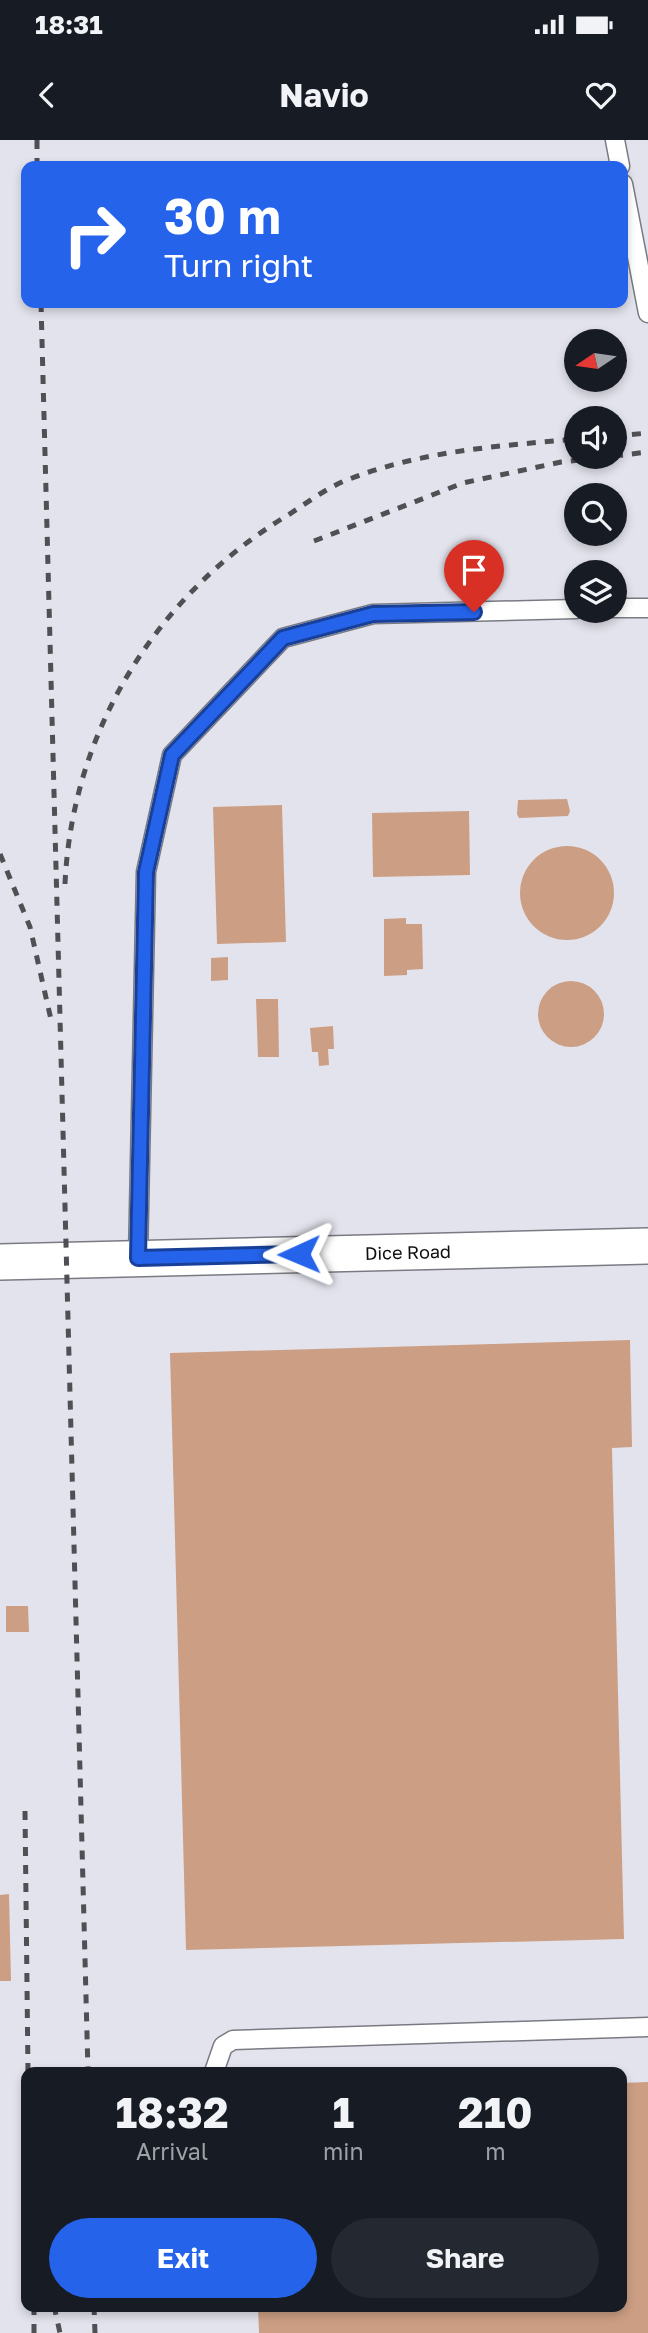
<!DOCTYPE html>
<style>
body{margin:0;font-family:"Golos Text",sans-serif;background:#242831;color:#f1f3f6;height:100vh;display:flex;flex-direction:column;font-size:26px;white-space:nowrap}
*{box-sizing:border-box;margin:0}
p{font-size:23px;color:#9ea1a6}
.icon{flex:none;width:38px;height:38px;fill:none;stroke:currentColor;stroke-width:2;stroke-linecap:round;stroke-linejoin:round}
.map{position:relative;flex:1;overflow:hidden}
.side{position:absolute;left:21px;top:1927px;width:606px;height:245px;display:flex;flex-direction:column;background:#171b24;border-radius:14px;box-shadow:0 4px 10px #0003}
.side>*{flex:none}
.hud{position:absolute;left:21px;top:21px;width:607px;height:147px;border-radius:14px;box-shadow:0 4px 10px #0003;background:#2563eb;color:#fff;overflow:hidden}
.needle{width:46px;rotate:257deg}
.fabs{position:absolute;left:564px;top:189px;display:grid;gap:14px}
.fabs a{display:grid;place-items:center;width:63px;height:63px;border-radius:50%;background:#171b24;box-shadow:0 4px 10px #0003;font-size:35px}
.pin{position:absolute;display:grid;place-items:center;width:60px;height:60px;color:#fff;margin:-72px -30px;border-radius:50% 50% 50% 0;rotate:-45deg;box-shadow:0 0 7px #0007}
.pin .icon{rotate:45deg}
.me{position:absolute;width:77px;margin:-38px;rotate:269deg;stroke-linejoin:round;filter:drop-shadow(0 0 5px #0008)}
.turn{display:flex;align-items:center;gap:24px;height:147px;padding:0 28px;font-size:32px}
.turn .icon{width:91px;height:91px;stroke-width:2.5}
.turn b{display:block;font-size:49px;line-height:60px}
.eta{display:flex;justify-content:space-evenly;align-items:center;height:119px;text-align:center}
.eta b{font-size:42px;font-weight:700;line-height:49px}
.button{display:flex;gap:14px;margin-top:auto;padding:14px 28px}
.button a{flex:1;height:80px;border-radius:42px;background:#2563eb;color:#fff;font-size:28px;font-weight:700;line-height:80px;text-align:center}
.button a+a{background:#242831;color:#f1f3f6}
.status{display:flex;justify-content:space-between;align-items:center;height:49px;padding:0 35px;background:#171b24;direction:ltr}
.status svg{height:19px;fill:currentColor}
header{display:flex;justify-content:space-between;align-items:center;height:91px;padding:0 28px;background:#171b24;font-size:32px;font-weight:700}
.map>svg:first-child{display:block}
.building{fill:#cc9f84}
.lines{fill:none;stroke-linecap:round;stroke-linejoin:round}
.lane-casing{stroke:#7a7a83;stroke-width:21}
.street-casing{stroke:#7a7a83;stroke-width:38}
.lane{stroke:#fff;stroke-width:18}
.street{stroke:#fff;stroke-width:35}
.rail{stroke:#4f4f54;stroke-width:5;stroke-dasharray:9 9;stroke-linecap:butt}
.route-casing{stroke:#184099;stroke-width:18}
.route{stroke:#2563eb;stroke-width:12}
.labels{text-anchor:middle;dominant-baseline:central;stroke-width:5;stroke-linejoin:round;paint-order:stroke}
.street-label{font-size:18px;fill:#0e0e11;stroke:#fff}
</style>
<div class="status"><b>18:31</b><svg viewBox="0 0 49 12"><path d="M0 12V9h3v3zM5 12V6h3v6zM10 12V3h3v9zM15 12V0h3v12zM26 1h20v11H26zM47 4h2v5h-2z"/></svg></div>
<header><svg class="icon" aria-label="back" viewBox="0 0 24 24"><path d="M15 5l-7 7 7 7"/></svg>Navio<svg class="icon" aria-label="heart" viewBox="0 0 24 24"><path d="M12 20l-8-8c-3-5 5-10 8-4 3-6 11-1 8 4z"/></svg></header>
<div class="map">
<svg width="648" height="2193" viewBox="0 0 648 2193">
<rect width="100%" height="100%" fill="#e3e3ed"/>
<path class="building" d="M 567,659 L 570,671 L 568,676 L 519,678 L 517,674 L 518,660 Z
M 282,665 L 286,802 L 217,804 L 213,667 Z
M 469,671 L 470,735 L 373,737 L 372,673 Z
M520 753a47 47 0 1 1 94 0a47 47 0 1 1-94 0Z
M 406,778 L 406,784 L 422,784 L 423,829 L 407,830 L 407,835 L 384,836 L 384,779 Z
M 228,817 L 228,840 L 211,841 L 211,818 Z
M538 874a33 33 0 1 1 66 0a33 33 0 1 1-66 0Z
M 256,859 L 278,859 L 279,917 L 258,917 Z
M 333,886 L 334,909 L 328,909 L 329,925 L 319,926 L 318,912 L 312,912 L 310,888 Z
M 630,1200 L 632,1307 L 612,1308 L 624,1799 L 186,1810 L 170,1213 Z
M 6,1466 L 28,1466 L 29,1492 L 6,1492 Z
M 9,1754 L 11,1841 L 0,1841 L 0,1755 Z
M 648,1942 L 648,2193 L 259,2193 L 258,2166 L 621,2166 L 621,1943 Z"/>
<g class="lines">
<g class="lane-casing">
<path id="lane" d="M 615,0 L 620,26
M 623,44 L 648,173
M 614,468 L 648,468
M 138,1118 L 146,732 L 172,615 L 283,498 L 373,474 L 576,469
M 214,1932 L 223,1906 L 233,1900 L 648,1887"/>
</g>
<g class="street-casing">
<g id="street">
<path id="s1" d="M 0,1122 L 648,1106"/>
</g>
</g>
<use href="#lane" class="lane"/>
<use href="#street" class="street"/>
<path class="rail" d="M 37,0 L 37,26
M 41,163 L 88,1932
M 614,296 L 648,293
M 614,316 L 648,312
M 314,401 L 463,343 L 561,322 L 606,317
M 0,714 L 30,787 L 52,884
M 65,744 C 72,590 157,454 288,375 C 307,363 326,348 347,340 C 420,311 498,306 576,299
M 25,1671 L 28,1932
M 34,2166 L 34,2193
M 54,2166 L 60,2193
M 94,2166 L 95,2193"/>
</g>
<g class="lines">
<g class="route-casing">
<path id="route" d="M 299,1114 L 138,1118 L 146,732 L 172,615 L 283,498 L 373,474 L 474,472"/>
</g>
<use href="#route" class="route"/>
</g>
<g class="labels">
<g class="street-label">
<text stroke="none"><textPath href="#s1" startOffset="408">Dice Road</textPath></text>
</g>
</g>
</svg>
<div class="fabs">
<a><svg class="needle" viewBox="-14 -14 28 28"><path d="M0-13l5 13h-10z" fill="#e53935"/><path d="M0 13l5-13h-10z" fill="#9ea1a6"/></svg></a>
<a><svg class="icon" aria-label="sound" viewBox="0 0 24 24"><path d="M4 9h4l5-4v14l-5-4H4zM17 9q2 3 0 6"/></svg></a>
<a><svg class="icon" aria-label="search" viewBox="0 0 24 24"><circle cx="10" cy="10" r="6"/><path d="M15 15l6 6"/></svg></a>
<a><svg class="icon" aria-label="layers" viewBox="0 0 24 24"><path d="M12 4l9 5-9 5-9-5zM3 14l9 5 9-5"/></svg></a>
</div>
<div class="pin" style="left:474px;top:472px;background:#d93025"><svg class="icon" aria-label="arrive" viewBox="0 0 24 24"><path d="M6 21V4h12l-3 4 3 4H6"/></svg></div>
<svg class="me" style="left:299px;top:1114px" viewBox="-20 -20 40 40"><path d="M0-17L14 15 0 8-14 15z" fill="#2563eb" stroke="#fff" stroke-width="4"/></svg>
<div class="hud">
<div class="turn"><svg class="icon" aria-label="right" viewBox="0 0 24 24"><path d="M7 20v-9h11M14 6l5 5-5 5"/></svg><div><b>30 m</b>Turn right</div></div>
</div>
<section class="side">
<div class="eta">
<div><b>18:32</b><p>Arrival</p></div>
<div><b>1</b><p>min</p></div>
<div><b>210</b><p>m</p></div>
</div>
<div class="button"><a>Exit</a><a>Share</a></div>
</section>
</div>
